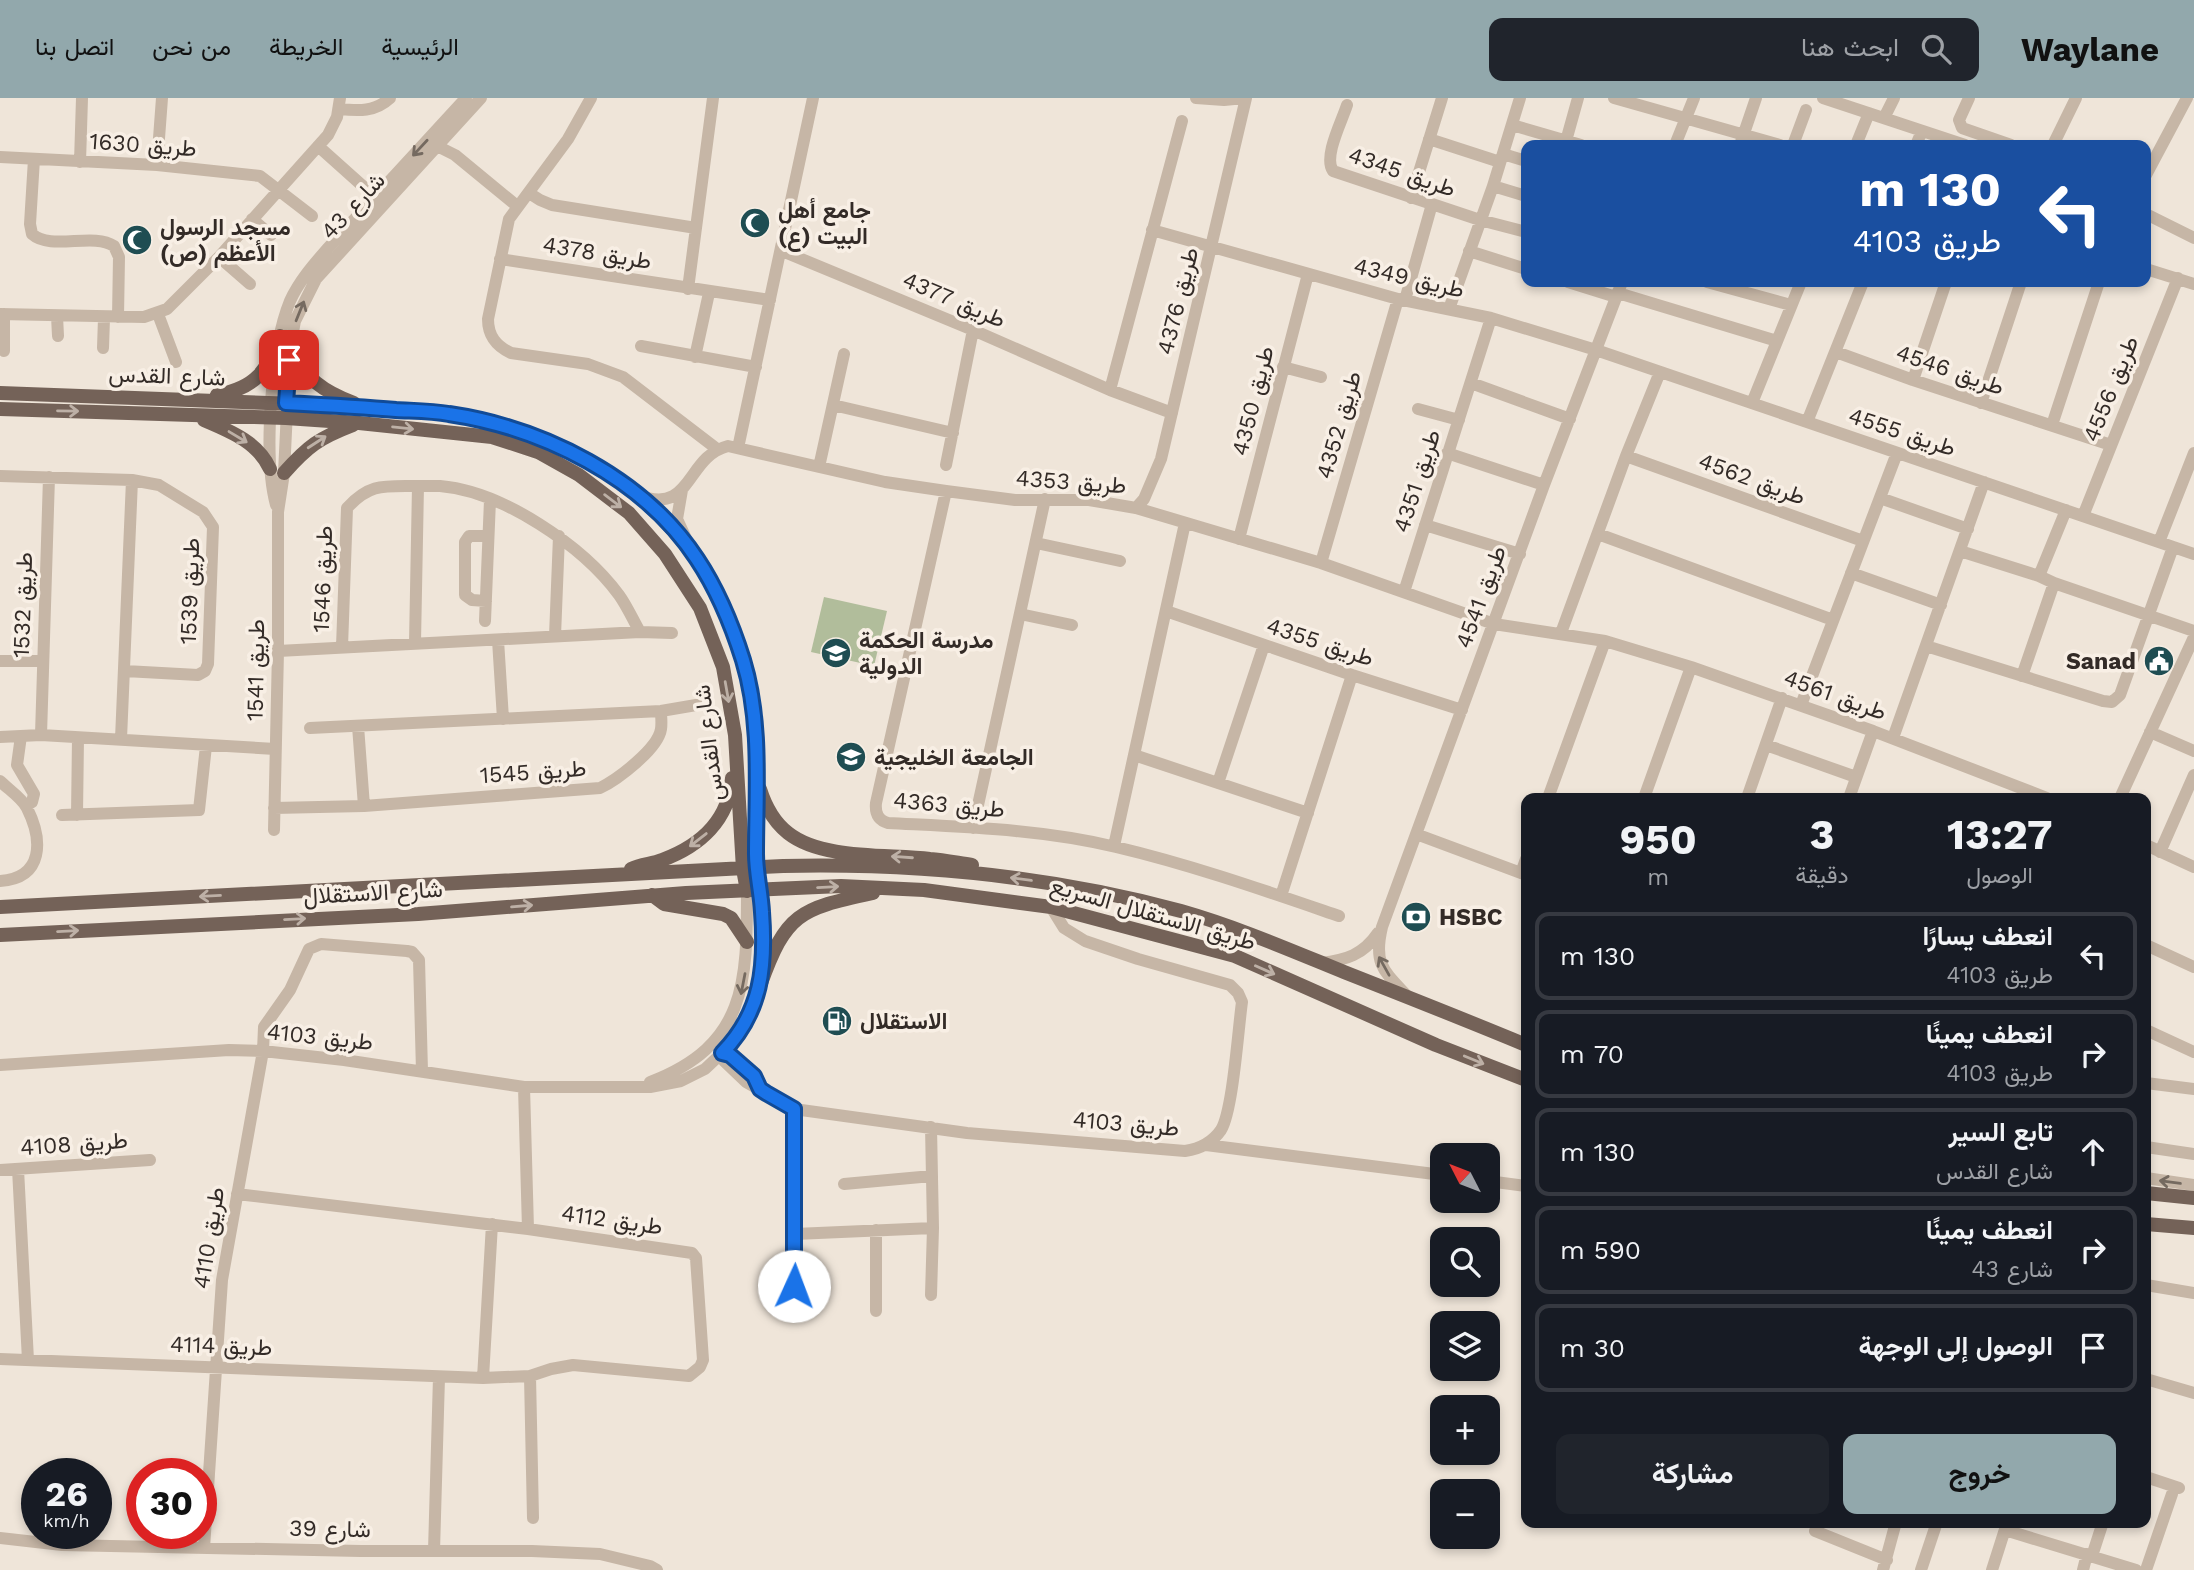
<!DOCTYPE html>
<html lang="ar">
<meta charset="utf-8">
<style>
body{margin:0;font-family:"Work Sans",Vazirmatn,sans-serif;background:#20242c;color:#f1f3f6;direction:rtl;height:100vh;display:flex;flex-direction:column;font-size:26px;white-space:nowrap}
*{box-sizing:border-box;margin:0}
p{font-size:23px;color:#9ea1a6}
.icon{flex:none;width:38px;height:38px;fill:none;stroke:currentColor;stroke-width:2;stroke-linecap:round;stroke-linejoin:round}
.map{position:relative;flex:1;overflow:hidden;direction:ltr}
.side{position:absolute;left:1521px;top:695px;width:630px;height:735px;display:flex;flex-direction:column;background:#171b24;border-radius:14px;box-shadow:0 4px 10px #0003;direction:rtl}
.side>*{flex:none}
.banner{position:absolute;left:1521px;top:42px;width:630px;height:147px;border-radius:14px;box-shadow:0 4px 10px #0003;direction:rtl;background:#1a4fa0;color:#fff;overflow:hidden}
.needle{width:46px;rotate:312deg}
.buttons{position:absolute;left:1430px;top:1045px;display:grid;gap:14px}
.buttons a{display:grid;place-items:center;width:70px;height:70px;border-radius:14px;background:#171b24;box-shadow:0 4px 10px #0003;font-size:35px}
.speed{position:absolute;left:21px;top:1360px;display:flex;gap:14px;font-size:35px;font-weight:700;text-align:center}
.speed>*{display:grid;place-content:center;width:91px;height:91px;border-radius:50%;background:#171b24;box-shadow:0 4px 10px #0003;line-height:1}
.speed small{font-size:18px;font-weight:400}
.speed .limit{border:10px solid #d22;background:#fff;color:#111}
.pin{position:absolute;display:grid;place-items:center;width:60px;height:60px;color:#fff;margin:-30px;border-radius:14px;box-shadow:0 4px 10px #0006}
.me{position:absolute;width:77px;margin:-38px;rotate:2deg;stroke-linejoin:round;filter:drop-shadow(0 0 5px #0008)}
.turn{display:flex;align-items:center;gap:24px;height:147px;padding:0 35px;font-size:32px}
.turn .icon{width:91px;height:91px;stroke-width:2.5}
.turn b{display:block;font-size:49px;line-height:60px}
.eta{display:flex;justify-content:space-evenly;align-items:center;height:119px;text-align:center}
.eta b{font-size:42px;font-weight:700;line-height:49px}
.button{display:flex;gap:14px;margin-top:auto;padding:14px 35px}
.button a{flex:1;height:80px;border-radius:14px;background:#92a8ac;color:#111;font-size:28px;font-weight:700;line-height:80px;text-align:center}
.button a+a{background:#20242c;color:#f1f3f6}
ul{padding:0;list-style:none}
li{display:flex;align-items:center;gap:21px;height:88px;margin:0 14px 10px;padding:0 21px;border:4px solid #363941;border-radius:14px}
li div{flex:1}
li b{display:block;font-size:26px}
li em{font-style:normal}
header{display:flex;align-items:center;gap:42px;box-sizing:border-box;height:98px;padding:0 35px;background:#92a8ac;color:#111}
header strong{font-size:33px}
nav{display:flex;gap:38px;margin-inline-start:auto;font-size:24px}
.search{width:490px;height:63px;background:#20242c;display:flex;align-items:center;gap:18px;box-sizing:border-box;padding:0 24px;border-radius:14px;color:#9ea1a6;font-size:26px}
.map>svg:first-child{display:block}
.green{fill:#b1bd9b}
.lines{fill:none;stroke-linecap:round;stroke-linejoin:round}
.minor{stroke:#c6b6a6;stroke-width:12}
.major{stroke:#746258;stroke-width:14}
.oneway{stroke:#756a60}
.oneway2{stroke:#bdb0a6}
.route-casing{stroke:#114b97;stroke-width:18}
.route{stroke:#1a73e8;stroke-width:12}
.labels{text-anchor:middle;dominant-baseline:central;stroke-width:7;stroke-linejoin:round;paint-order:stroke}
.street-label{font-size:23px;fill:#332b27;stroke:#f8efe5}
.poi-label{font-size:23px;font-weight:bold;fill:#332b27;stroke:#f8efe5;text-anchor:start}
</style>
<header>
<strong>Waylane</strong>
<div class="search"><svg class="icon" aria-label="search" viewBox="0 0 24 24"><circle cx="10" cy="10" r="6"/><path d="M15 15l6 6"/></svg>ابحث هنا</div>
<nav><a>الرئيسية</a><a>الخريطة</a><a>من نحن</a><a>اتصل بنا</a></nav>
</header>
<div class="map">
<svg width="2194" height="1472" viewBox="0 0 2194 1472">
<rect width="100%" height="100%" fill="#efe5d9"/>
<path class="green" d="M 824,499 L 887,513 L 874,568 L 811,554 Z"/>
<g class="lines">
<path class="minor" d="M 591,0 L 568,41 L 509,121 L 488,221 C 488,238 496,248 511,255 L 588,266 L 623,279 L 717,351
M 1196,0 L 1224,2 L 1244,0
M 1614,0 L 1780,47
M 1823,0 L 1965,47
M 1969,0 L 1959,22 L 1962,30 L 2011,47
M 1347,7 C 1342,23 1323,59 1333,73 L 1480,122 L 1526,134
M 339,11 C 359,13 375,14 390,0
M 1884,20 L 1894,0
M 1512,27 L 1581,47
M 1429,41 L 1500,64
M 1566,43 L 1578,0
M 1675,47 L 1694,0
M 1740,47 L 1756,0
M 1793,47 L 1806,12
M 1856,47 L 1869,15
M 1916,47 L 1922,33
M 2053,47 L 2076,0
M 318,48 L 375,99
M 437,48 L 455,57 L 517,108
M 1503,56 L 1526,63
M 0,59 L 157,67 L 260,78 L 312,118
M 34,61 L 30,126 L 32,136 C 51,153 93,134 114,148 L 119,159 L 118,219
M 80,64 L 82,0
M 157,67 L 162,0
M 2146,77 L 2187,0
M 1493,88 L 1526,98
M 529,95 L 540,102 L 552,107 L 696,130
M 1411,100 L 1442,0
M 2146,116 L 2194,140
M 252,121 L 271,137
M 1152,132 L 1398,201 L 1491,220 L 1596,252 L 2194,456
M 782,153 L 973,232 L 1110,292 L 1172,315
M 1469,153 L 1526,171
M 219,159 L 250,186
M 500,161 L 770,202
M 2146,171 L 2194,186
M 1568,184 L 1616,199
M 1707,184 L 1791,207
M 688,191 L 713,0
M 1618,195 L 1777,243
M 1405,202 L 1432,106
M 1449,211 L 1493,88 L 1520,0
M 0,216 L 144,219 L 167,211 L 219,159 L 328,37 L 337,19 L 340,0
M 4,216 L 4,253
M 158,216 L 176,264
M 57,218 L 58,238
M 641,248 L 756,269
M 103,250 L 104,220
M 1836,254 L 1913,282 L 2111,347
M 695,259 L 709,195
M 1283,269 L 1321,279
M 1913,282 L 1946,184
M 1471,285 L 1570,321
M 1110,292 L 1182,23
M 1752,305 L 1801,184
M 1981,305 L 2021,184
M 833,307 L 953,335
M 1418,311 L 1459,322
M 1807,324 L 1863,184
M 2052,327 L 2099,184
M 738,350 L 813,0
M 1447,355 L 1544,387
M 1626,358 L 1863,443
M 946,367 L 973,232
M 819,369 L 844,256
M 0,378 L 132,382 L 159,387 L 203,414 L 213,429 L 208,566 L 205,573 L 198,577 L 125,573
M 682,392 L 677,421 L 688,445
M 946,393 L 876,705 C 875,715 878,722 888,725 C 964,729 1042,731 1116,749 C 1192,767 1266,793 1339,818
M 638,397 C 693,418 685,359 728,348 L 885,384 L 946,393 L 1015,402 L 1089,402 L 1136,410 L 1321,465 L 1494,526 L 1605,543 L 1691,569 L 1873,633 L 2047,700
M 1880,400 L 1968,431
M 276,407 C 263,359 271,249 290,203 C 299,183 314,166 328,150 L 466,0
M 1136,410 L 1144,401 L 1161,361 L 1246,0
M 2083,418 L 2178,180
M 1425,427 L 1520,456
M 1598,436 L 1833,522
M 1239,441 L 1308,176
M 2159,444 L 2194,355
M 1036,445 L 1120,463
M 1960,453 L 2039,478 L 2054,485 L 2194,533
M 1321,465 L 1398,201
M 1851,475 L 1941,507
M 2039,478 L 2066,412
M 1404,494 L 1491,220
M 486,503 L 472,502 L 465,497 L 465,444 L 469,438 L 488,438
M 1166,513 L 1352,577 L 1462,612
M 1020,516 L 1072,527
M 485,523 L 490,402
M 1561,535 L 1626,358 L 1660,274
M 555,538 L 559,438
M 498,542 L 503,621
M 415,545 L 418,388
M 1926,548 L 2103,603 L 2112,604 L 2120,597 L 2173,449
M 342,549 L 347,410 C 369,386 383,388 414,388 C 422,388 432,388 440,388 C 502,393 583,448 619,497 C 627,508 633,522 640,534
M 278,553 L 640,534 L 672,535
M 0,563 L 41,563
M 2022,578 L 2054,485
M 1801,607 L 1897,355
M 358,628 L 364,708
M 310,630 L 661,613 L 702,606
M 2150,634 L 2194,653
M 41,637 L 49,379
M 21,638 L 17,667 L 34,696 L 32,704 L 26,708
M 0,639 L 41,637 L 275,651
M 1893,640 L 1984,384
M 121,641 L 132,382
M 1766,647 L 1856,679
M 1134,657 L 1308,715
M 0,683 C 8,691 22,700 27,710 C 43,742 44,780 0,783
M 1218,685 L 1264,547
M 1548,700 L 1605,543
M 1644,700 L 1691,569
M 1747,700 L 1782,600
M 1849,700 L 1873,633
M 2120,700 L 2194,539
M 274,710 L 364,708 L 600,690 C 618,681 658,651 661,631 C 662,625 661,619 661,613
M 62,717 L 199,712 L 206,648
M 77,717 L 78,640
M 973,730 L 1045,401
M 274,732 L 278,553 L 278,414 L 284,375 L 290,250 L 295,223 L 316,181 L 481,0
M 1416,736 L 1526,777
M 2146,747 L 2194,769
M 1114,748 L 1185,425
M 2160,754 L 2194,677
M 1521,775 L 1526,761
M 1281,798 L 1352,577
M 2146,847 L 2194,869
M 1321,865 C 1346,862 1363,857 1378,835
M 1409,900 C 1384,873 1373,867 1382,829 L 1544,387 L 1622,184
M 731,919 L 721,946 L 724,963 L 746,984 L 794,1011 L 967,1035 L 1185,1053 C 1199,1051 1212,1045 1221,1032 C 1233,1012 1238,932 1242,904 L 1238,895 L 1230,887 L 1138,861 L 1085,843 L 1064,830 L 1051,809
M 2146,932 L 2194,954
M 724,956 C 740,960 753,977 760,990
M 0,967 L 229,952 L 263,953 L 344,962 L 524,989 L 650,989 L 681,983 L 705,971 L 722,955 L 745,926 L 754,909 L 760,888 L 763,856 L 760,792
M 650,984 C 747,947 747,884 747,793
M 2146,985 L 2194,991
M 524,989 L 528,1131
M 931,1029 L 933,1130 L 931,1197
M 1206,1047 L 1442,1077
M 2146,1049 L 2194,1056
M 18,1071 L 28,1262
M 0,1072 L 150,1062
M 2146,1080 L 2194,1087
M 1488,1083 L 1526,1088
M 844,1086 L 932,1078
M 795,1136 L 933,1130
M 2146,1187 L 2194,1195
M 876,1213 L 876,1132
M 793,1214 L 795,1136 L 794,1011
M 0,1261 L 483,1280 L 530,1278 L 551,1271 L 573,1267 L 689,1278 L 700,1269 L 703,1262 L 696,1160 L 692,1155 L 528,1131 L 237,1096
M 530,1278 L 533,1420
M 483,1280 L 492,1126
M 2146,1281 L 2194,1295
M 2146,1379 L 2179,1390
M 2005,1432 L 2136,1472
M 1815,1433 L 1887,1462
M 0,1440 L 62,1447 L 361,1453 L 532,1453 L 600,1456 L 650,1468 L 657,1472
M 204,1450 L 222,1182 L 263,953 L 264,929 L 290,892 L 309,851 L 321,846 L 407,853 L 412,854 L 419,862 L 422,973
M 434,1453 L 439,1279
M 2092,1458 L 2103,1424
M 1883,1472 L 1896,1424
M 1921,1472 L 1937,1424
M 1992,1472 L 2007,1425
M 2083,1472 L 2087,1456
M 2146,1472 L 2172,1396"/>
<path class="major" d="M 290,250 C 304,280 324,294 354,305
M 0,295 C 89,298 178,301 268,305 C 309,306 350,309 391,311 C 410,313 430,313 449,316 C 590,338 703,422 743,562 C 763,629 756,702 756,770 L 760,792
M 217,297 C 256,290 267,273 280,238
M 0,311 L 286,320 L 359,325 L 492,339 L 538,354 L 579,377 L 629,415 L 665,456 L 700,510 L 723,569 L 735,637 L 743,771 L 747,793
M 204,322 C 230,333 258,344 270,371
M 284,375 C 308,348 319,340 353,327
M 760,691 C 765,707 774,724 788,735 C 822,762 888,756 930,761 C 944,762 958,765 972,767
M 631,771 C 641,766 652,766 662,762 C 700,748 729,722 732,680
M 652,797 L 664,806 L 723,816 L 731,820 L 747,844
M 0,809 L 783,768 C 916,765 1052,778 1181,813 C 1237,829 1290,852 1344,874 C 1405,898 1466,922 1526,947
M 0,837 L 418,816 L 686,795 L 841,788 L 924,792 L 1051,809 L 1235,858 L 1436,947 L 1526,982
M 760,888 C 786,815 799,811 873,795
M 2146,1095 L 2194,1100
M 2146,1126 L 2194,1130"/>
</g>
<defs><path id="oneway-shaft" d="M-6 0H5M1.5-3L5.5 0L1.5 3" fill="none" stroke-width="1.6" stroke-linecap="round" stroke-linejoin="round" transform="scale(1.75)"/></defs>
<g class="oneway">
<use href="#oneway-shaft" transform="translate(420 50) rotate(133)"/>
<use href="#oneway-shaft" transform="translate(300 213) rotate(-68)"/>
<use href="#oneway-shaft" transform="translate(1384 868) rotate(-119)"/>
<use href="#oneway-shaft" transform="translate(743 886) rotate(101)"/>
<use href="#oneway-shaft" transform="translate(2170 1084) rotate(-172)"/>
</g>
<g class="oneway2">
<use href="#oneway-shaft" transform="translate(68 313) rotate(1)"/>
<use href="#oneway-shaft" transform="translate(403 330) rotate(6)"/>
<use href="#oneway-shaft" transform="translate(238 339) rotate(31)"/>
<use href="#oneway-shaft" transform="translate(317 344) rotate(-33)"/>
<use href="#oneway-shaft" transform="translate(613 403) rotate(37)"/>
<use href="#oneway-shaft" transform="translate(727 594) rotate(80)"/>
<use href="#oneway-shaft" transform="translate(698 742) rotate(142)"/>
<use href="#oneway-shaft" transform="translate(902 759) rotate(-176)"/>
<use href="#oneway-shaft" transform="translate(1021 781) rotate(-172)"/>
<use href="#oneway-shaft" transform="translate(828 789) rotate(-3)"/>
<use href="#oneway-shaft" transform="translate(210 798) rotate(177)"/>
<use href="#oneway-shaft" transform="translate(522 808) rotate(-5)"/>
<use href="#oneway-shaft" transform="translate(295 821) rotate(-3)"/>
<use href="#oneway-shaft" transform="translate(68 833) rotate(-3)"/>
<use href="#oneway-shaft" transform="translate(1265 872) rotate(24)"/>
<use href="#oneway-shaft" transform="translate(1474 962) rotate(22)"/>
</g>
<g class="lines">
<g class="route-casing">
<path id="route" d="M 289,262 L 286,305 C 323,307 360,309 396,312 C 414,313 432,313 449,316 C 543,330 644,380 697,461 C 717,491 732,527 743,562 C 762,624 756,692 756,756 C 756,775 761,794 762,814 C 766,868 762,914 722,955 L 730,957 L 754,978 L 760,991 L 766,995 L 794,1011 L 794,1188"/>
</g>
<use href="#route" class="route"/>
</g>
<defs>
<g id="mosque-disc" transform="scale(1.575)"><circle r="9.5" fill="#1f4d52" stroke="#f8efe5"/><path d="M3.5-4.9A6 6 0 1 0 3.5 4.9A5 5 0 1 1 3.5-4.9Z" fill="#fff"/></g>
<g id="school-disc" transform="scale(1.575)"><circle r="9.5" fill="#1f4d52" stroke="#f8efe5"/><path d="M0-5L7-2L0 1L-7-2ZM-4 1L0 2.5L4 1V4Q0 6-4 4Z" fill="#fff"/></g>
<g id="civic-disc" transform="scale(1.575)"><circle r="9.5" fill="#1f4d52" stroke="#f8efe5"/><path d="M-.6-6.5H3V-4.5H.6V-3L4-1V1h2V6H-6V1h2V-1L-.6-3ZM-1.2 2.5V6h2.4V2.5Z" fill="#fff"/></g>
<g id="university-disc" transform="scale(1.575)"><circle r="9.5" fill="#1f4d52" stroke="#f8efe5"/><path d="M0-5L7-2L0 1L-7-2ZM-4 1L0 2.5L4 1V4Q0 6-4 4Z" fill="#fff"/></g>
<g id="bank-disc" transform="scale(1.575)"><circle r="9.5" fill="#1f4d52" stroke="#f8efe5"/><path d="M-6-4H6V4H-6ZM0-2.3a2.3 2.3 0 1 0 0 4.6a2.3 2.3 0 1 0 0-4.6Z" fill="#fff"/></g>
<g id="fuel-disc" transform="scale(1.575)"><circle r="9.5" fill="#1f4d52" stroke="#f8efe5"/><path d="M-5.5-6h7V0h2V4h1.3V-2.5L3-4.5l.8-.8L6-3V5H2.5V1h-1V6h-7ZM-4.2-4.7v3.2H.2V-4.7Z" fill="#fff"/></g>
</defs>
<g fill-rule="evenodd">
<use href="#mosque-disc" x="755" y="125"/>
<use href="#mosque-disc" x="137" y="142"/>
<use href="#school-disc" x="836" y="555"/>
<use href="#civic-disc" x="2159" y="563"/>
<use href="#university-disc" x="851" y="659"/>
<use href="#bank-disc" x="1416" y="819"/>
<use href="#fuel-disc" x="837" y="923"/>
</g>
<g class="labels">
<g class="street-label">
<text transform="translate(143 47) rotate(4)">طريق 1630</text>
<text transform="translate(1402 74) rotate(19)">طريق 4345</text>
<text transform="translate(353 108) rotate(-47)">شارع 43</text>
<text transform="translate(597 155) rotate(9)">طريق 4378</text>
<text transform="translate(1409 180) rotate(13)">طريق 4349</text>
<text transform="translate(954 202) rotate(23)">طريق 4377</text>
<text transform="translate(1178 203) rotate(-76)">طريق 4376</text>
<text transform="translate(1950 272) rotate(19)">طريق 4546</text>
<text transform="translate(167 278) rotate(2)">شارع القدس</text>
<text transform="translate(2111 291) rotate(-68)">طريق 4556</text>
<text transform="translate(1253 303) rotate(-76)">طريق 4350</text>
<text transform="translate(1339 327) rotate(-74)">طريق 4352</text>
<text transform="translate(1902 334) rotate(18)">طريق 4555</text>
<text transform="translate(1752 381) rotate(20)">طريق 4562</text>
<text transform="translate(1417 383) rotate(-72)">طريق 4351</text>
<text transform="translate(1071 384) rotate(4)">طريق 4353</text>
<text transform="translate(323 481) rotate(-88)">طريق 1546</text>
<text transform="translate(190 493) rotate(-88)">طريق 1539</text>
<text transform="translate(1481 499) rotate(-70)">طريق 4541</text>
<text transform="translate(23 507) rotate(-88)">طريق 1532</text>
<text transform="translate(1320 544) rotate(18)">طريق 4355</text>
<text transform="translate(256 572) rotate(-89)">طريق 1541</text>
<text transform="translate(1835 597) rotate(20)">طريق 4561</text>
<text transform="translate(709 645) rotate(-97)">شارع القدس</text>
<text transform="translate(533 674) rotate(-4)">طريق 1545</text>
<text transform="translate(949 707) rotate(5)">طريق 4363</text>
<text transform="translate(373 795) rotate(-3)">شارع الاستقلال</text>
<text transform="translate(1153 816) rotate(16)">طريق الاستقلال السريع</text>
<text transform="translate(320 939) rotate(6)">طريق 4103</text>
<text transform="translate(1126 1026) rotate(5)">طريق 4103</text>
<text transform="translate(74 1046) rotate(-4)">طريق 4108</text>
<text transform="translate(612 1122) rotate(8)">طريق 4112</text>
<text transform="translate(209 1140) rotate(-81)">طريق 4110</text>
<text transform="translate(221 1248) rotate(2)">طريق 4114</text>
<text transform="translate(330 1431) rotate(1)">شارع 39</text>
</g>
<g class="poi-label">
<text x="778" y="112">جامع أهل<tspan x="778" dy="26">البيت (ع)</tspan></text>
<text x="160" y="129">مسجد الرسول<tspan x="160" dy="26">الأعظم (ص)</tspan></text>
<text x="859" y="542">مدرسة الحكمة<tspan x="859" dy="26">الدولية</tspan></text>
<text x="2136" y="563" text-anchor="end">Sanad</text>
<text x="874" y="659">الجامعة الخليجية</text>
<text x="1439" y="819">HSBC</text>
<text x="860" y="923">الاستقلال</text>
</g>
</g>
</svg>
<div class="buttons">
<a><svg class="needle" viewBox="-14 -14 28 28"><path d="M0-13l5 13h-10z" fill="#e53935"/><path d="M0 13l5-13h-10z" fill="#9ea1a6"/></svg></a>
<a><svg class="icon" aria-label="search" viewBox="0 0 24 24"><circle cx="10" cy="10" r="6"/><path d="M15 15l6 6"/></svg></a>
<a><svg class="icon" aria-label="layers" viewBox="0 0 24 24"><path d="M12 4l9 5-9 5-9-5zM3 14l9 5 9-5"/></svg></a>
<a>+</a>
<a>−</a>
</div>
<div class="speed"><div>26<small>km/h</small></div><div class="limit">30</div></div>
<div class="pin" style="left:289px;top:262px;background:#d93025"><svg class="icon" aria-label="arrive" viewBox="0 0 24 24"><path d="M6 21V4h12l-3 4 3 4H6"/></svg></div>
<svg class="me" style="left:794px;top:1188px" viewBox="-20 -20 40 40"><circle r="19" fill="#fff"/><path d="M0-13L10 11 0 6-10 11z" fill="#1a73e8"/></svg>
<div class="banner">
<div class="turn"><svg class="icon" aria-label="left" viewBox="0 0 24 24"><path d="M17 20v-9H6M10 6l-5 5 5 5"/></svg><div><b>130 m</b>طريق 4103</div></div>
</div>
<section class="side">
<div class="eta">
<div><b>13:27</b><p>الوصول</p></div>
<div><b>3</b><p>دقيقة</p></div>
<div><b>950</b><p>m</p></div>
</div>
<ul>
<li><svg class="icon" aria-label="left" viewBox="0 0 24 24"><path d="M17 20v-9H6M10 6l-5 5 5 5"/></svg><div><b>انعطف يسارًا</b><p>طريق 4103</p></div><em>130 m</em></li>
<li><svg class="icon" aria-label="right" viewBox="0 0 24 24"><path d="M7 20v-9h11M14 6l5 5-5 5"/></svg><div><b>انعطف يمينًا</b><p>طريق 4103</p></div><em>70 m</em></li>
<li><svg class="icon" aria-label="ahead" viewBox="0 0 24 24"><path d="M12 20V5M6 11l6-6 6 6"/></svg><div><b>تابع السير</b><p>شارع القدس</p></div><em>130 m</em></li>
<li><svg class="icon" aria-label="right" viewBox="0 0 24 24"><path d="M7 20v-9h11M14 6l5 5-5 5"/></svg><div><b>انعطف يمينًا</b><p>شارع 43</p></div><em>590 m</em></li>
<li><svg class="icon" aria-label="arrive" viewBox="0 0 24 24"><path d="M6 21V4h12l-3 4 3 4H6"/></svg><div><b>الوصول إلى الوجهة</b></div><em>30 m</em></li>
</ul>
<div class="button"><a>خروج</a><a>مشاركة</a></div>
</section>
</div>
